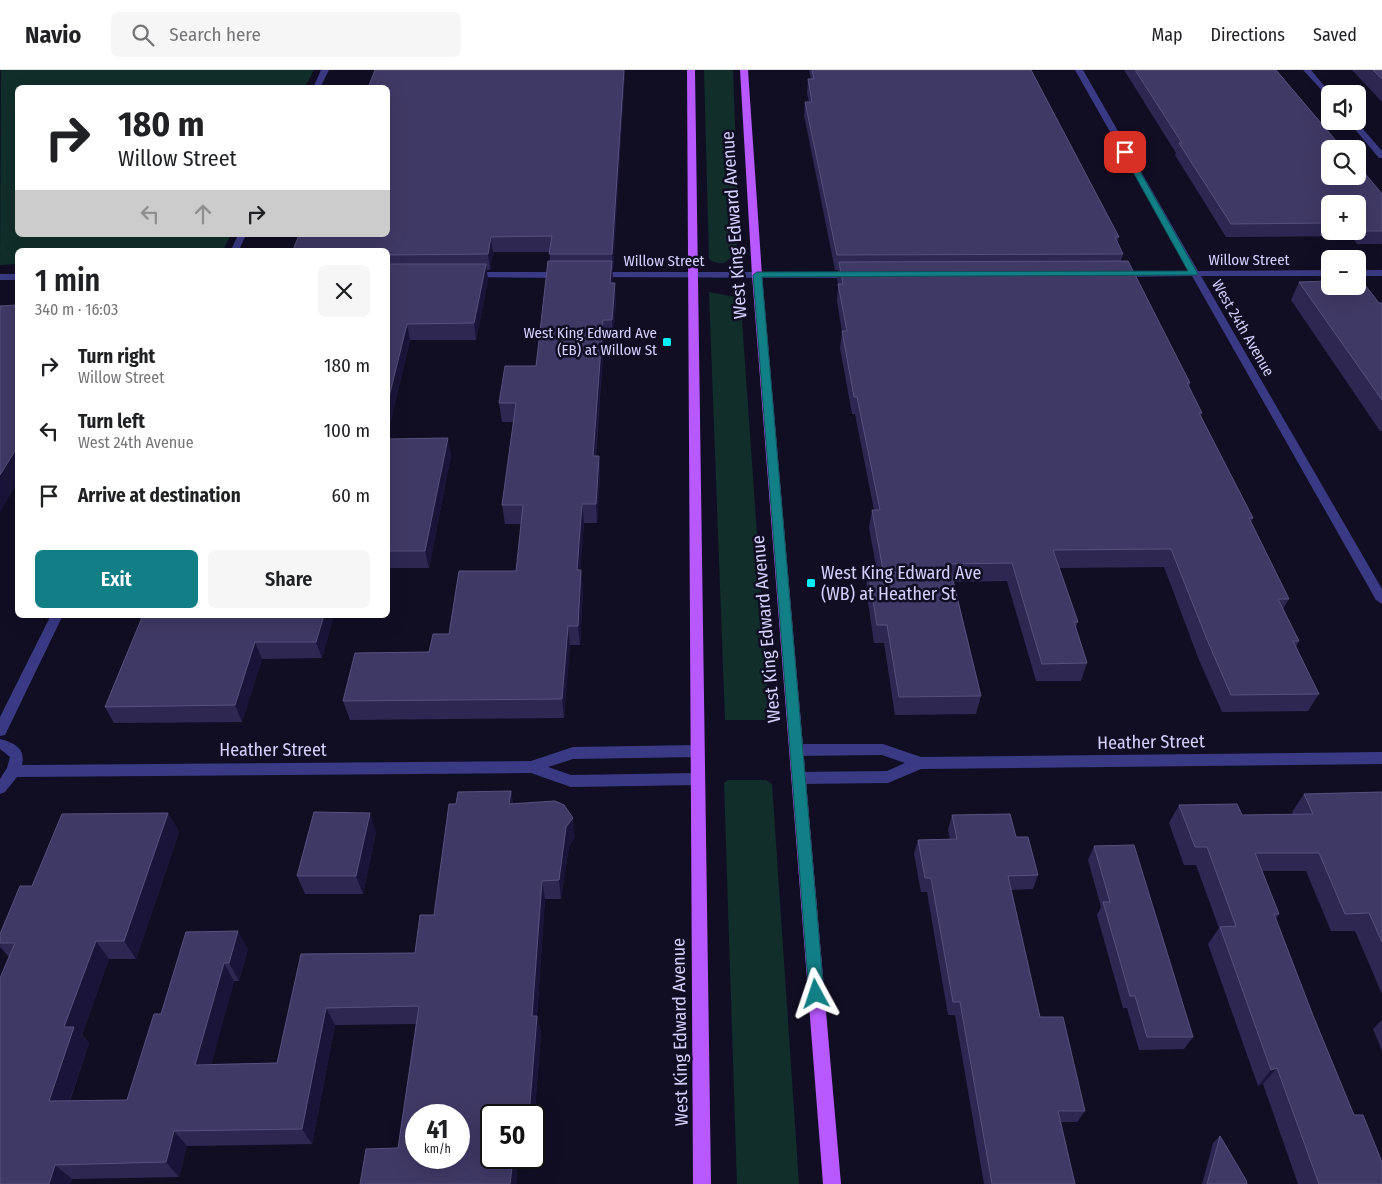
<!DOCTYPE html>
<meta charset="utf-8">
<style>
body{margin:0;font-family:"Fira Sans Condensed",sans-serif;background:#f6f6f6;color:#202124;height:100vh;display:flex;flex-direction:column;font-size:19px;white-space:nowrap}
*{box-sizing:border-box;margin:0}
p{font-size:16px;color:#757577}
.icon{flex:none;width:28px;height:28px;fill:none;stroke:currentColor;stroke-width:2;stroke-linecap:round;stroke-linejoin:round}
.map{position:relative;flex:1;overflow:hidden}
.details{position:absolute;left:15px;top:178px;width:375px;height:370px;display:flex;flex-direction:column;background:#fff;border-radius:8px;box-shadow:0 5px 20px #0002}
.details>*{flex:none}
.banner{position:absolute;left:15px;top:15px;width:375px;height:152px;border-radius:8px;box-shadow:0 5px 20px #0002;background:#fff;color:#202124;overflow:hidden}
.controls{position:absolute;left:1321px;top:15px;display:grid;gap:10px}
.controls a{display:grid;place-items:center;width:45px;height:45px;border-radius:8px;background:#fff;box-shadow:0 5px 20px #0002;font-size:25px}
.speed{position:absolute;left:405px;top:1034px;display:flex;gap:10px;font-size:25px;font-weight:700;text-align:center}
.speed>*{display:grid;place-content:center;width:65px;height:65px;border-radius:50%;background:#fff;box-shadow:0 5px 20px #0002;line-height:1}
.speed small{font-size:12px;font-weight:400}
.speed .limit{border:2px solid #111;border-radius:8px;background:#fff;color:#111}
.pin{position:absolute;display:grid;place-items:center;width:42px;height:42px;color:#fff;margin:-21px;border-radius:10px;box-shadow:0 2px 8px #0006}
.me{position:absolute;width:55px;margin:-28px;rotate:355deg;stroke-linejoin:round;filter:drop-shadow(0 0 4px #0008)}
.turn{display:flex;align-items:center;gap:18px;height:105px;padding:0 20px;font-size:22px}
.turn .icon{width:65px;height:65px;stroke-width:2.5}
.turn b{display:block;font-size:35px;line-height:42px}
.lanes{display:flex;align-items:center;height:48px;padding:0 20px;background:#0003;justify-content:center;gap:25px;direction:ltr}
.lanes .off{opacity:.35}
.round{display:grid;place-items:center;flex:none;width:52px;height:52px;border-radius:8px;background:#f6f6f6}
.head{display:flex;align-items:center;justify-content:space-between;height:85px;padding:0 20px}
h1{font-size:30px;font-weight:600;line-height:38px}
.primary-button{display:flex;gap:10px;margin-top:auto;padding:10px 20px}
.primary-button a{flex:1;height:58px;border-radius:8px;background:#127e85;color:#fff;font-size:20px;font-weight:600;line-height:58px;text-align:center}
.primary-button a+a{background:#f6f6f6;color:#202124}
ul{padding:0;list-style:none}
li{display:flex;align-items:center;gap:15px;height:65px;padding:0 20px}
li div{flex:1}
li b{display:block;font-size:19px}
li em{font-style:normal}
header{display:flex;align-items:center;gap:30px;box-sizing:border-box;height:70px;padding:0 25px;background:#fff;border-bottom:1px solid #e0e0e0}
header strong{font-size:24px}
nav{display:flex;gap:28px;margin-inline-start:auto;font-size:18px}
.search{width:350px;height:45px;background:#f6f6f6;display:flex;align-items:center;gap:12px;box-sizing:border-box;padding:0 18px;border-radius:8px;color:#757577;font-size:19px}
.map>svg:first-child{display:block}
.green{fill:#112e2b}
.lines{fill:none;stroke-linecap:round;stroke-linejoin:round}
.minor{fill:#393a83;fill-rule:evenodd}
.major{fill:#b858ff;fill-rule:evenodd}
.wall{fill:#2d2752;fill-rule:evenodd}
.shaded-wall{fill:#1a1538}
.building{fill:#3f3965;stroke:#56517d;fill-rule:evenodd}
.route{fill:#127e85;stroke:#0c5256}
.poi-dot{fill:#00f0fc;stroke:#110e24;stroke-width:2}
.labels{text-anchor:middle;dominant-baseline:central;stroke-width:5;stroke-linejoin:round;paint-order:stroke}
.far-street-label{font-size:15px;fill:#d4d1ff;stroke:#110e24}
.far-poi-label{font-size:15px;fill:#d4d1ff;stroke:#110e24;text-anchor:end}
.street-label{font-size:18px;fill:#d4d1ff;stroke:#110e24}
.poi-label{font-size:18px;fill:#d4d1ff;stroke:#110e24;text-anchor:start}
</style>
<header>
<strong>Navio</strong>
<div class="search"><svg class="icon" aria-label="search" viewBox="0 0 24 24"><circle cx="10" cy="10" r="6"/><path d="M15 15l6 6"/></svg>Search here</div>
<nav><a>Map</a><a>Directions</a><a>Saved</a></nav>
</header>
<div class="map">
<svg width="1382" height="1114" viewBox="0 0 1382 1114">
<rect width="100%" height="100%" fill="#110e24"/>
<path class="green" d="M 314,0 L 305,17 L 18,18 L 18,165 L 231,165 L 223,180 L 18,180 L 17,194 L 0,195 L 1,0 Z
M 704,0 L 733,0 L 739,168 C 735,183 727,202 709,189 Z
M 709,222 L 735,227 L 742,250 L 770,650 L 725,650 Z
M 728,710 L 766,710 L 772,714 L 799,1114 L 737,1114 L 724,713 Z"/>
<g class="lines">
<path class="minor" d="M 321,0 L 329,0 L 320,18 L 313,18 Z
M 1075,0 L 1083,0 L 1198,201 L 1330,200 L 1330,206 L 1201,206 L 1382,519 L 1382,534 L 1376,530 L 1192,206 L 1117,207 L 1112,204 L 1117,201 L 1189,201 Z
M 1303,0 L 1311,0 L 1331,24 L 1330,29 Z
M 1348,51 L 1356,51 L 1382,81 L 1382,88 L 1379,88 Z
M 238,165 L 246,165 L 239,180 L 231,180 Z
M 1358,200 L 1382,200 L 1382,206 L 1358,206 Z
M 470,202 L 562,202 L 567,205 L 562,208 L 467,207 L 467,203 Z
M 595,202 L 852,202 L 857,205 L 852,208 L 592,207 L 592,203 Z
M 0,204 L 18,204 L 18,210 L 0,210 Z
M 51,545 L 63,545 L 7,661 L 5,665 L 0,666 L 0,647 Z
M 0,669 C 14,673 26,678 22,695 L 531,691 L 573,677 L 697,675 L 702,677 L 704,681 L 702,685 L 697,687 L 573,689 L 548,697 L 571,705 L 697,703 L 702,705 L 704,709 L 702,713 L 697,715 L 571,717 L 531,703 L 17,707 L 5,722 L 0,724 L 0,709 L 7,698 L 10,687 L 0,679 Z
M 796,674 L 883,674 L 921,687 L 1382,682 L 1382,694 L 921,699 L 888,713 L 798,714 L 793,712 L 791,708 L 793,704 L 798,702 L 887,701 L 905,693 L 882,685 L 796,686 L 791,684 L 789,680 L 791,676 Z"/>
<path class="major" d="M 687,0 L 695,0 L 711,1114 L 693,1114 Z
M 740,0 L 748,0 L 762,205 L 841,1114 L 823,1114 L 752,205 Z"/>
</g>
<path class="wall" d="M 625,0 L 613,200 L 612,200 L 612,213 L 616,231 L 613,268 L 604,268 L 596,386 L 599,386 L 600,405 L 597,453 L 584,453 L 580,500 L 581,500 L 583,519 L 580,575 L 570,575 L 564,648 L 350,650 L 343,631 L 429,582 L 516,501 L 521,454 L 505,454 L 502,435 L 514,352 L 502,352 L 499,333 L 536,296 L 550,191 L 550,182 L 493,182 L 490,200 L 487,200 L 488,210 L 476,270 L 410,270 L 388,363 L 388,180 Z
M 809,0 L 1031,0 L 1119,167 L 1117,173 L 1123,184 L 1121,191 L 1190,313 L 1189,316 L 1202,343 L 1201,346 L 1253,448 L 1251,452 L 1289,529 L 1283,539 L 1299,571 L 1296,577 L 1319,624 L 1308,641 L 1222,642 L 1199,590 L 1164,497 L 1059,498 L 1078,552 L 1076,557 L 1087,593 L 1081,611 L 1036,611 L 1007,511 L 954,512 L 981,626 L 976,644 L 895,645 L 884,573 L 874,573 L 866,519 L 868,501 L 877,501 L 869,458 L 872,440 L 874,440 L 855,344 L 852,344 L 840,278 L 842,262 L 837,231 L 838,216 L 837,209 L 838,200 L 835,200 L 804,45 L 805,32 L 809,32 L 807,23 L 808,9 L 811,9 Z
M 1124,0 L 1276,0 L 1382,124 L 1382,174 L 1357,174 L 1351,166 L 1226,167 L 1175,85 L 1176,83 ZM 1330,134 L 1358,134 L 1358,161 L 1330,161 Z
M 1352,0 L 1382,0 L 1382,32 Z
M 1299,212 L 1379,233 L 1382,233 L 1382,361 L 1380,361 L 1291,230 Z
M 388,369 L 451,385 L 429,498 L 388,498 Z
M 143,545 L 334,545 L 322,588 L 262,589 L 242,652 L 114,653 L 105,637 Z
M 511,721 L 513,734 L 575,767 L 569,776 L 561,829 L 545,829 L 537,946 L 541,963 L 534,1051 L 534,1045 L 491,1045 L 491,1088 L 518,1088 L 516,1114 L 360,1114 L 398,1078 L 416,954 L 335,955 L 312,1074 L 187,1076 L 179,1107 L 72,1109 L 70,1114 L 0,1114 L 9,887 L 0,877 L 0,864 L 32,816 L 168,743 L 179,762 L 136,889 L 109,889 L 82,965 L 89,973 L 70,1031 L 127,1030 L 161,944 L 186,862 L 248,879 L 239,911 L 234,911 L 211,994 L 277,993 L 301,884 L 415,883 L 434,845 L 456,734 Z
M 1382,722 L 1382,924 L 1355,861 L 1331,861 L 1306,801 L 1262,801 L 1279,844 L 1276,849 L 1312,943 L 1382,1114 L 1298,1114 L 1263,1014 L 1258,1016 L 1208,874 L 1219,858 L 1196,795 L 1184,795 L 1169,753 L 1179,735 L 1242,745 L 1293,744 L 1292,742 L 1304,724 Z
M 952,745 L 1016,767 L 1038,805 L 1033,819 L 1011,820 L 1040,947 L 1085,1041 L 1077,1052 L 1061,1052 L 1075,1114 L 984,1114 L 955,945 L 948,945 L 927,822 L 921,822 L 914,784 L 918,770 L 950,769 L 948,760 Z
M 376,762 L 363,824 L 305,824 L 297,806 Z
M 1094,776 L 1193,967 L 1184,979 L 1139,980 L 1127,938 L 1123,938 L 1097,845 L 1101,837 L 1088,790 Z
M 1382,950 L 1382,981 L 1373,959 Z
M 1220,1066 L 1247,1114 L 1202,1114 L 1213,1073 Z"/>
<path class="shaded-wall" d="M 624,0 L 625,0 L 613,200 L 612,184 Z
M 491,167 L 493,182 L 490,200 L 488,184 Z
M 612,191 L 613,209 L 611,231 L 610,213 Z
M 486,194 L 488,210 L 476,270 L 474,253 Z
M 615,213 L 616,231 L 613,268 L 612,250 Z
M 603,250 L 604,268 L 594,405 L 593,386 Z
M 407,254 L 410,270 L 388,363 L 388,331 Z
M 448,368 L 451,385 L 429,498 L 425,481 Z
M 18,376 L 18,412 L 0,442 L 0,405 Z
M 599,386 L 600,405 L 597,453 L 596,434 Z
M 582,434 L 584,453 L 579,519 L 577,500 Z
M 581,500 L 583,519 L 580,575 L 578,556 Z
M 324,545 L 334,545 L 322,588 L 316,572 Z
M 568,556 L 570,575 L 564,648 L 562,629 Z
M 255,572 L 262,589 L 242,652 L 235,635 Z
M 511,721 L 514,740 L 509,734 Z
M 168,743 L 179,762 L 136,889 L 124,871 Z
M 370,743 L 376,762 L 363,824 L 356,806 Z
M 573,748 L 575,767 L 569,776 L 561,829 L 559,810 L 566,757 Z
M 542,811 L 545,829 L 537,946 L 541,963 L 534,1051 L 534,1045 L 529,1045 L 532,946 Z
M 238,861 L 248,879 L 239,911 L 229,893 Z
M 96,871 L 109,889 L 82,965 L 89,973 L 64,1047 L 49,1031 L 64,957 Z
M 224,893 L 234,911 L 207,1011 L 195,995 Z
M 326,938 L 335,955 L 312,1074 L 302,1059 Z
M 1277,998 L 1263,1014 L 1258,1016 L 1271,1000 Z
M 174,1061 L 187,1076 L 179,1107 L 166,1092 Z
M 513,1088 L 518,1088 L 516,1114 L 510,1114 Z
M 55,1095 L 72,1109 L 70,1114 L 49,1114 Z"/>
<path class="building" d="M 375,0 L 624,0 L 612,184 L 549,184 L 552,166 L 491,167 L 488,184 L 388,185 L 388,180 L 293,180 L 299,165 L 388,165 L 388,18 L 368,18 Z
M 812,0 L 1031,0 L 1119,167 L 1115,167 L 1123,184 L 837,185 L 805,32 L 812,32 L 808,9 L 814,9 Z
M 1135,0 L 1276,0 L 1343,79 L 1330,79 L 1330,106 L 1358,106 L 1358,95 L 1382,124 L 1382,161 L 1363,161 L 1358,154 L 1358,134 L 1330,134 L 1330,153 L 1231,154 L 1179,73 L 1182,73 Z
M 1373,0 L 1382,0 L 1382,9 Z
M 548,191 L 612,191 L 610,213 L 615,213 L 612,250 L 603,250 L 593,386 L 599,386 L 596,434 L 582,434 L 577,500 L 581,500 L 578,556 L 568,556 L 562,629 L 343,631 L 355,583 L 429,582 L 433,564 L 449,564 L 459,501 L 516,501 L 523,435 L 502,435 L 516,333 L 499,333 L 505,296 L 536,296 Z
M 1128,191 L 1190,313 L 1187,313 L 1202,343 L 1199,343 L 1253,448 L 1249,448 L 1289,529 L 1278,529 L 1299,571 L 1293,571 L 1319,624 L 1231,625 L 1208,572 L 1171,479 L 1053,480 L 1078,552 L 1074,552 L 1087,593 L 1042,594 L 1012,493 L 949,494 L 981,626 L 899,627 L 887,555 L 877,555 L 868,501 L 883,500 L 872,440 L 880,440 L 857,327 L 854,327 L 842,261 L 847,261 L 838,214 L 843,214 L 839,192 Z
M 388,194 L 486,194 L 474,253 L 407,254 L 388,331 Z
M 1330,211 L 1330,216 L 1358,216 L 1358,211 L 1362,211 L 1379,233 L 1382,233 L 1382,330 L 1299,212 Z
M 18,235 L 18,376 L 0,405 L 0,236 Z
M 448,368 L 425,481 L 388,481 L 388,369 Z
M 143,545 L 324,545 L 316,572 L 255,572 L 235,635 L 105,637 Z
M 511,721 L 509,734 L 555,731 L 564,735 L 573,748 L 566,757 L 559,810 L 542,811 L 532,946 L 537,946 L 529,1045 L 491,1045 L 491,1088 L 513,1088 L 510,1114 L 360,1114 L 366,1079 L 398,1078 L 419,936 L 326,938 L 302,1059 L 174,1061 L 166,1092 L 55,1095 L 49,1114 L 0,1114 L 0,908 L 15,873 L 0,873 L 0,864 L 20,816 L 32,816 L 62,744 L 168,743 L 124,871 L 96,871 L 64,957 L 74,957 L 49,1031 L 127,1030 L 154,944 L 161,944 L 186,862 L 238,861 L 229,893 L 224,893 L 195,995 L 277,993 L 301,884 L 415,883 L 420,845 L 434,845 L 449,734 L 456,734 L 458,722 ZM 416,1045 L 459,1045 L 459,1088 L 416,1088 Z
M 1382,722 L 1382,872 L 1369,843 L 1345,844 L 1319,783 L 1255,783 L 1279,844 L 1274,844 L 1312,943 L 1354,1045 L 1363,1045 L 1382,1092 L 1382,1114 L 1319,1114 L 1277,998 L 1271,1000 L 1220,857 L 1236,856 L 1207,777 L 1195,777 L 1179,735 L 1237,734 L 1242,745 L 1313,744 L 1304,724 Z
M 314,742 L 370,743 L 356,806 L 297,806 Z
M 1010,744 L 1016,767 L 1028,767 L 1038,805 L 1008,806 L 1040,947 L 1063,947 L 1085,1041 L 1058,1041 L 1075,1114 L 992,1114 L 960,932 L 953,932 L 931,808 L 925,808 L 918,770 L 957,769 L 952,745 Z
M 1134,775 L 1193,967 L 1147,967 L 1135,926 L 1130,926 L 1103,832 L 1110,832 L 1094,776 Z
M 1220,1066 L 1246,1110 L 1247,1114 L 1207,1114 Z"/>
<path class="route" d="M 1125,80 L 1129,82 L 1198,204 L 1196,205 L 762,207 L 824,924 L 821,929 L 816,931 L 811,929 L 809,924 L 753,205 L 757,202 L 1188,201 L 1122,82 Z"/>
<g class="poi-dot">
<rect x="662" y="267" width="10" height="10" rx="2.5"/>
<rect x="806" y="508" width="10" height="10" rx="2.5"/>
</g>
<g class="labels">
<g class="far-street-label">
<text x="1249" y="190">Willow Street</text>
<text x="664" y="191">Willow Street</text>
<text transform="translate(1243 258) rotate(60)">West 24th Avenue</text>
</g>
<g class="far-poi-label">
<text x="657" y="263">West King Edward Ave<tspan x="657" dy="17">(EB) at Willow St</tspan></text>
</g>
<g class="street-label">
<text transform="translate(734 155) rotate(-94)">West King Edward Avenue</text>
<text transform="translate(766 559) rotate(-95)">West King Edward Avenue</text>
<text transform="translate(1151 672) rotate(-1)">Heather Street</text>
<text x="273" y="680">Heather Street</text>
<text transform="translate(680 962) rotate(-91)">West King Edward Avenue</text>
</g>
<g class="poi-label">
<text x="821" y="503">West King Edward Ave<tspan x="821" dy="21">(WB) at Heather St</tspan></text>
</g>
</g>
</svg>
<div class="controls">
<a><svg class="icon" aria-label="sound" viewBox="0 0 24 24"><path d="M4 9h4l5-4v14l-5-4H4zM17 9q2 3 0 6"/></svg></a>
<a><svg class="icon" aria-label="search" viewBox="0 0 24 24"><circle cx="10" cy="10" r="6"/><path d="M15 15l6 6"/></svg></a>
<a>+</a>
<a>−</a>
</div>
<div class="speed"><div>41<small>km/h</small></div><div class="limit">50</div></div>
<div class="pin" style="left:1125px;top:82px;background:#d93025"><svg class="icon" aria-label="arrive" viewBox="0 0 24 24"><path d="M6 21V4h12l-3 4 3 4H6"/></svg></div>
<svg class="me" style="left:816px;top:924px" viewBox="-20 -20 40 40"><path d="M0-17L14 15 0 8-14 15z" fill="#127e85" stroke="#fff" stroke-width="4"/></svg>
<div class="banner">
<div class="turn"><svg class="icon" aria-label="right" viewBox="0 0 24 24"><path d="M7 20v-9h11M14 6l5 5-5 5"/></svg><div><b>180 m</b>Willow Street</div></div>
<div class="lanes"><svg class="icon off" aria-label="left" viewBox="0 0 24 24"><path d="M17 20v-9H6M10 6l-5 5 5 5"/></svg><svg class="icon off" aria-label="ahead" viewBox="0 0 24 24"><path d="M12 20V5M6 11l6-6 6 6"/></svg><svg class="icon" aria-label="right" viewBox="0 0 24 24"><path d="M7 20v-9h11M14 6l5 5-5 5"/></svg></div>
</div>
<section class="details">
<div class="head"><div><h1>1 min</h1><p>340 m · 16:03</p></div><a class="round"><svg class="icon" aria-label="close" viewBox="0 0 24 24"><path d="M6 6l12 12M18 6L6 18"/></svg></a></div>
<ul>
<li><svg class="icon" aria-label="right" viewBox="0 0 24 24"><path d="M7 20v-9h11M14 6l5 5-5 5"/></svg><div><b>Turn right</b><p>Willow Street</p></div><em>180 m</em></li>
<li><svg class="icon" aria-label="left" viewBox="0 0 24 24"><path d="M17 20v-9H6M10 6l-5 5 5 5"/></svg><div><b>Turn left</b><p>West 24th Avenue</p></div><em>100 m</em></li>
<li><svg class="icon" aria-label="arrive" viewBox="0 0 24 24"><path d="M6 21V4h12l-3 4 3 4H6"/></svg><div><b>Arrive at destination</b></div><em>60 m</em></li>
</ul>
<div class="primary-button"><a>Exit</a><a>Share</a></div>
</section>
</div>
